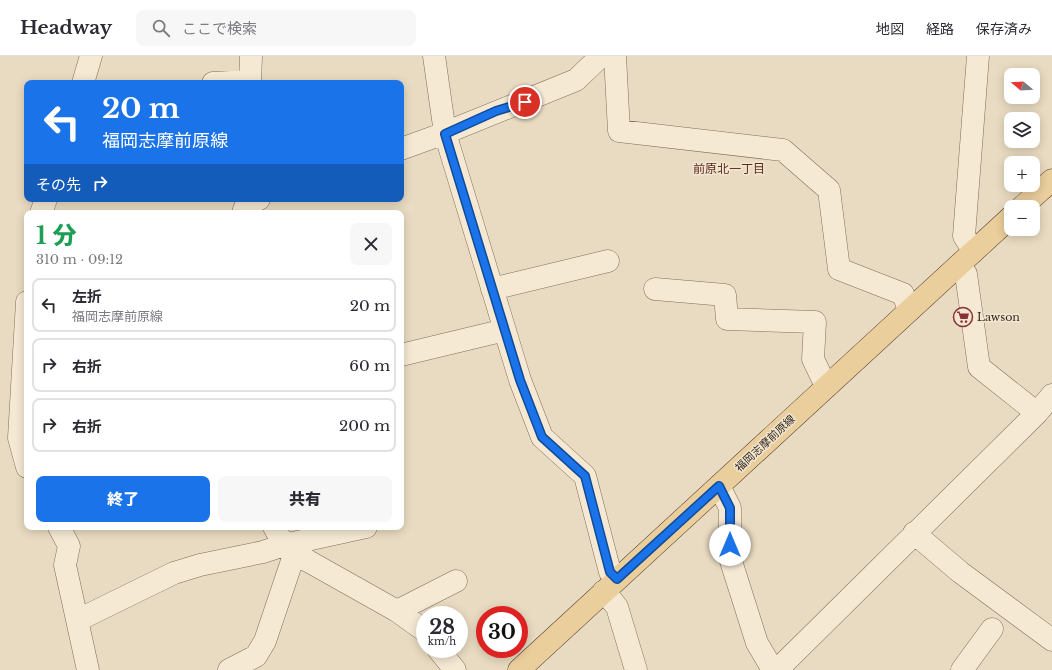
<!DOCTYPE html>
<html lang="ja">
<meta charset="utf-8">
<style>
body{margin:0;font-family:"Libre Baskerville","Noto Sans JP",serif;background:#f7f7f7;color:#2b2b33;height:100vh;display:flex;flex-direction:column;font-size:15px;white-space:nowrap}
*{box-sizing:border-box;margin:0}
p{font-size:13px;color:#7c7c81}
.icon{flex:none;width:22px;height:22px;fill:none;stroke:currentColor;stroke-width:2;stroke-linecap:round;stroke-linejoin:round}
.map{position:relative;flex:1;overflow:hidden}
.side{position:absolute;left:24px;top:154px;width:380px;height:320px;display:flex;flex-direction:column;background:#fff;border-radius:8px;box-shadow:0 2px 10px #0003}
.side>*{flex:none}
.hud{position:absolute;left:24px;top:24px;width:380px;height:122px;border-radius:8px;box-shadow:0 2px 10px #0003;background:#1a73e8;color:#fff;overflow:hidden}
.needle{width:26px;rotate:288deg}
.controls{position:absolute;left:1004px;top:12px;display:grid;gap:8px}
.controls a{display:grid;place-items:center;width:36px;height:36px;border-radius:8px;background:#fff;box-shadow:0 2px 10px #0003;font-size:20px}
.speed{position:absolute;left:416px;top:550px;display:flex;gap:8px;font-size:20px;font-weight:700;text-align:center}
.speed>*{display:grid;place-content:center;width:52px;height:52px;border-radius:50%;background:#fff;box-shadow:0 2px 10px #0003;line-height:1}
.speed small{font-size:10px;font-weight:400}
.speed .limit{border:6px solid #d22;background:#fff;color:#111}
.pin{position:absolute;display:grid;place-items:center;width:34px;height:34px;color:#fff;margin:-17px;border:2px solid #fff;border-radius:50%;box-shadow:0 1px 4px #0007}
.me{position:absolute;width:44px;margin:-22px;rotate:0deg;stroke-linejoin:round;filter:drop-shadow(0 0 3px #0008)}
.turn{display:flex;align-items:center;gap:14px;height:84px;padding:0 12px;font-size:18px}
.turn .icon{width:52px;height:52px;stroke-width:2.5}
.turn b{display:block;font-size:28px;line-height:34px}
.then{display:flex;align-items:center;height:38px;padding:0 12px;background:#0003;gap:8px;font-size:15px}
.round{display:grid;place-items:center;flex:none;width:42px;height:42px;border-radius:8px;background:#f7f7f7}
.summary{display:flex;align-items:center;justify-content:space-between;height:68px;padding:0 12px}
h1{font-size:24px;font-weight:800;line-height:30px;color:#1e9e55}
.button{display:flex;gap:8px;margin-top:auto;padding:8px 12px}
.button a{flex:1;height:46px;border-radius:8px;background:#1a73e8;color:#fff;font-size:16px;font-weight:800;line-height:46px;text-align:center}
.button a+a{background:#f7f7f7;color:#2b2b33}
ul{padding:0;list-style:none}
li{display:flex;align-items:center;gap:12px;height:54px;margin:0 8px 6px;padding:0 4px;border:2px solid #e1e1e2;border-radius:8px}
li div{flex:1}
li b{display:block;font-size:15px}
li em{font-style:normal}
header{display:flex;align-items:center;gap:24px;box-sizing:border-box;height:56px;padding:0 20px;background:#fff;border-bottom:1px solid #e1e1e2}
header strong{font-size:19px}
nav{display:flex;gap:22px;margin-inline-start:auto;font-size:14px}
.search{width:280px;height:36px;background:#f7f7f7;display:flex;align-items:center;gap:10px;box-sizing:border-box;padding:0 14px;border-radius:8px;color:#7c7c81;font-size:15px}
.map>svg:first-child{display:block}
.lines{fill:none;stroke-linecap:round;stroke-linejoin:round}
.minor-casing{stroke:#816d5b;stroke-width:23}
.major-casing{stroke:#4f3c2f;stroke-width:23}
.minor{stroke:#f5e9d4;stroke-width:22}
.major{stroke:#eace9c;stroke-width:22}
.route-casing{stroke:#114b97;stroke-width:10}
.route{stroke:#1a73e8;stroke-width:7}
.labels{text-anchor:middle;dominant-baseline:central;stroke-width:3;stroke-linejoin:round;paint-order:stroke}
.poi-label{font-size:11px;fill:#32271d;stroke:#f2e6d0;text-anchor:start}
.street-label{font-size:11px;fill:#32271d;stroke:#f2e6d0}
.neighbourhood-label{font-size:12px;fill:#5b2a21;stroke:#f2e6d0}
</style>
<header>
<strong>Headway</strong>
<div class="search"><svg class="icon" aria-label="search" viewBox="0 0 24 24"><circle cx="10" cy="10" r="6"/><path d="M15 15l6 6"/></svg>ここで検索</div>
<nav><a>地図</a><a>経路</a><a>保存済み</a></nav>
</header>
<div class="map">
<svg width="1052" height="614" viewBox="0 0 1052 614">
<rect width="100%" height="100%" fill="#e9dbc1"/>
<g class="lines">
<g class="minor-casing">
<path id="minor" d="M 434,0 L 445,77 L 520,324 L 542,381 L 585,420 L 610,516 L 617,523
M 615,0 L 619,75 L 783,94 L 829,134 L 839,213 L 903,238 L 909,254
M 83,27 L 91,0
M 213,27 L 250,25
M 250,27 L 251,0
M 401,93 L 445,77 L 576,24 L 601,0
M 41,157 L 46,143
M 243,157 L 245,151 L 259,143
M 973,194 L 964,180 L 978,0
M 958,210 L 966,218 L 979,311 L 1037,357
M 492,233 L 608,205
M 655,233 L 725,239 L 727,263 L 815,266 L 813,303 L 826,330
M 27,246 L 19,382 L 27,411
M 401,299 L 505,274
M 719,430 L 730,452 L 730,502 L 757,587 L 773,614
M 59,471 L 69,490 L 65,509 L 88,614
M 274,471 L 284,489 L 308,505 L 397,555 L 425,575
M 914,477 L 960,516 L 1052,584
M 604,535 L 617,551 L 636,614
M 397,555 L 456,525
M 78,564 L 174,517 L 200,509 L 263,496 L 284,489 L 366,471
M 438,593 L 455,614
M 229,614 L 256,600 L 265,585 L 295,496
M 777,614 L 1037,357 L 1052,339
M 962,614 L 992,573"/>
</g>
<g class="major-casing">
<path id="major" d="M 1022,151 L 1052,124
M 519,614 L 1011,161"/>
</g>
<use href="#minor" class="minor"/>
<use href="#major" class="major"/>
</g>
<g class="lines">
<g class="route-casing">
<path id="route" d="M 525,46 L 496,55 L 445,78 L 520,324 L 542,381 L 585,420 L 610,516 L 617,523 L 719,430 L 730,452 L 730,489"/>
</g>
<use href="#route" class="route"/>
</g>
<defs>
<g id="supermarket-ring" transform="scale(1)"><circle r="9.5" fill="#f2e6d0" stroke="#8b3035" stroke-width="1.5"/><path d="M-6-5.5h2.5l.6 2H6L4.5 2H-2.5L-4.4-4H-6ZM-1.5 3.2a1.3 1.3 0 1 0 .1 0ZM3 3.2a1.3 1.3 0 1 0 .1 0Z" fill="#8b3035"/></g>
</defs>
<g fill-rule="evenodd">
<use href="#supermarket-ring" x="963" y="261"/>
</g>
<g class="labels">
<g class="poi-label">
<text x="977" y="261">Lawson</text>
</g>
<g class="street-label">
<text transform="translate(765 387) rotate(-43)">福岡志摩前原線</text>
</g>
<g class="neighbourhood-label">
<text x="729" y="112">前原北一丁目</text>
</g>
</g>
</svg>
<div class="controls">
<a><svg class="needle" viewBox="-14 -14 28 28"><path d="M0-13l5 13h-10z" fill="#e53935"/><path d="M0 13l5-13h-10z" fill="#7c7c81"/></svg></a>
<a><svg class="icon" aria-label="layers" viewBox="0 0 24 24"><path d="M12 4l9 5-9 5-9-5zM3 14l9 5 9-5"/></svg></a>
<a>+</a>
<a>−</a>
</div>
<div class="speed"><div>28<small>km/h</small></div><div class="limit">30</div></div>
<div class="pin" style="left:525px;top:46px;background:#d93025"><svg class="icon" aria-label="arrive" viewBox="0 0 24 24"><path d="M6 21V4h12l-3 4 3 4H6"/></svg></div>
<svg class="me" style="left:730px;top:489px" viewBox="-20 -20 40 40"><circle r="19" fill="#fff"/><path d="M0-13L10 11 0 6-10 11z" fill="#1a73e8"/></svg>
<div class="hud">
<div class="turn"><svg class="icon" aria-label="left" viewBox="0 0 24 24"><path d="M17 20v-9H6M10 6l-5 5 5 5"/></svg><div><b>20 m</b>福岡志摩前原線</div></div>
<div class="then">その先<svg class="icon" aria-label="right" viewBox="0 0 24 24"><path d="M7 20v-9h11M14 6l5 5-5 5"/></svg></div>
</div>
<section class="side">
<div class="summary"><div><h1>1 分</h1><p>310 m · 09:12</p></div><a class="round"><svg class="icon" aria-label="close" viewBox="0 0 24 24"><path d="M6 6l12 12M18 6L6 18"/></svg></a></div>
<ul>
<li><svg class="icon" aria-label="left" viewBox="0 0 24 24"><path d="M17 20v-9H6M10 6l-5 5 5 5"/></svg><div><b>左折</b><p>福岡志摩前原線</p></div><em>20 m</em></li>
<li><svg class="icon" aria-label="right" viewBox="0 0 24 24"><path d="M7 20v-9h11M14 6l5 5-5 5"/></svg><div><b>右折</b></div><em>60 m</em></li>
<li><svg class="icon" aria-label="right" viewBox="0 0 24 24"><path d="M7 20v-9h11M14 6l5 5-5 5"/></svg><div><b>右折</b></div><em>200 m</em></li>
</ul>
<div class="button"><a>終了</a><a>共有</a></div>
</section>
</div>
